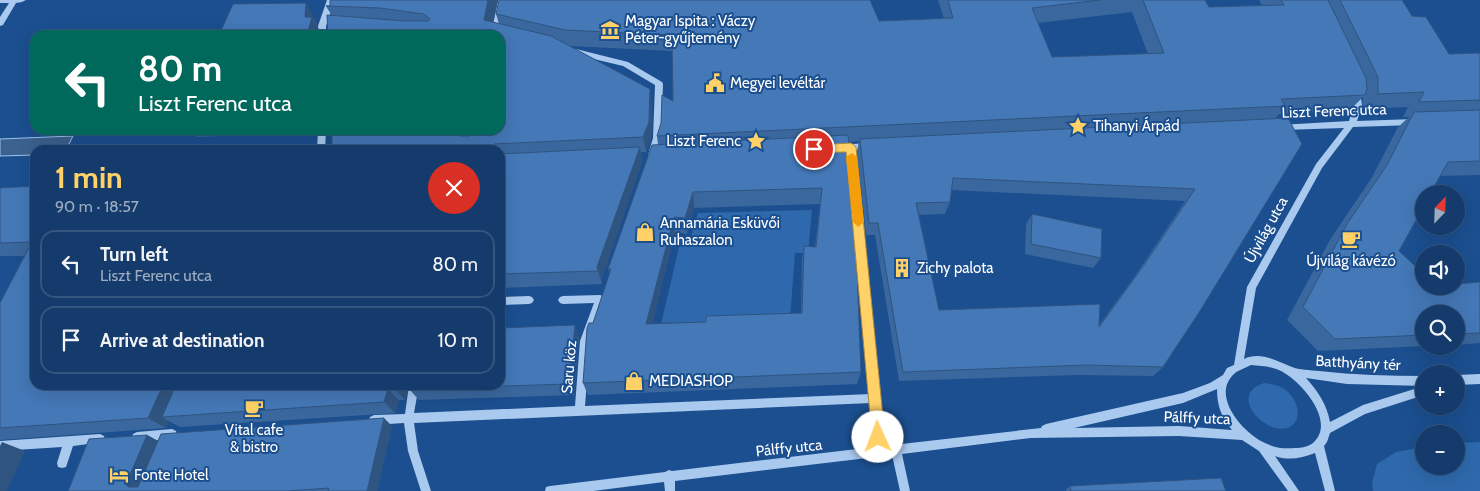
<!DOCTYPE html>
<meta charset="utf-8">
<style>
body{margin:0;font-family:Cabin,sans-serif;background:#214673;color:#f1f3f6;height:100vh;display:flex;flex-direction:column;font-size:19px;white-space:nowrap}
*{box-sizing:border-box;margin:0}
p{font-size:16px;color:#9dadc1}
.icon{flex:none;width:28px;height:28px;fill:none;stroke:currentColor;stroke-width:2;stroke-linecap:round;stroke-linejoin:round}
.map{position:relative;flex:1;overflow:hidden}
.panel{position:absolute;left:30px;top:145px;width:475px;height:245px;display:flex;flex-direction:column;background:#143b6b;border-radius:15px;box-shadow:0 5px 20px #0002,0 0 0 1px #33557e}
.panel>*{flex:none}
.top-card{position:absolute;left:30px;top:30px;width:475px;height:105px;border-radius:15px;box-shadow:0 5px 20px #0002,0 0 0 1px #33557e;background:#00695c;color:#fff;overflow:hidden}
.needle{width:32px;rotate:23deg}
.tools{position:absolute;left:1415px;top:185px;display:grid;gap:10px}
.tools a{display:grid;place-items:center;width:50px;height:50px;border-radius:50%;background:#143b6b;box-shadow:0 5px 20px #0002,0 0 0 1px #33557e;font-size:25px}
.pin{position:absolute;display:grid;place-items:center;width:42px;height:42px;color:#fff;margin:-21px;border:2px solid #fff;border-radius:50%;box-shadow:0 1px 5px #0007}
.me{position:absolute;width:55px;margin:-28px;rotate:358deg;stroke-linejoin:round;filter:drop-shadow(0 0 4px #0008)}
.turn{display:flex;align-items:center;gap:18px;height:105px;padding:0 25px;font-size:22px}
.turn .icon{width:65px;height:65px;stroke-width:2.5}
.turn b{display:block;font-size:35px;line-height:42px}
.round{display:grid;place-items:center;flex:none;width:52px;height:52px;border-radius:26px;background:#214673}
.overview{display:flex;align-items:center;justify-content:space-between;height:85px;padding:0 25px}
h1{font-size:30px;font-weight:800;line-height:38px;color:#ffd166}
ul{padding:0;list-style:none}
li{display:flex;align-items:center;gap:15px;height:68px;margin:0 10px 8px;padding:0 15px;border:2px solid #33557e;border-radius:15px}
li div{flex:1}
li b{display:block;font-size:19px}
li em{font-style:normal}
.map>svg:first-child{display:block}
.green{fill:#2e69ad}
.water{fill:#3c6290;stroke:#9cc4f0}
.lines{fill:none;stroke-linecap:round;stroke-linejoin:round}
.minor{fill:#a9c9ee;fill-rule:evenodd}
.wall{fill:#3a679d;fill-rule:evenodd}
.shaded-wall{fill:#305480}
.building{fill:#4478b7;stroke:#305480;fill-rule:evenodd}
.route{fill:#ffd166;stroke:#a68842}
.slow{fill:#f59e0b}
.labels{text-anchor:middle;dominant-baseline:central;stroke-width:4;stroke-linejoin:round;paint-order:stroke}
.poi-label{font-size:15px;fill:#fff;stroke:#1b4f8f;text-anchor:start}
.street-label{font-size:15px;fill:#fff;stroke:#1b4f8f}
</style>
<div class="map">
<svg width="1480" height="491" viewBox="0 0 1480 491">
<rect width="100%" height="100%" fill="#1b4f8f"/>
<path class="green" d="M 812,210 L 808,253 L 795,253 L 790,319 L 661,324 L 681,239 L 691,237 L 698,213 Z
M 1264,383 C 1273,384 1282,386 1289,393 C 1298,402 1304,422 1287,428 C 1263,434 1228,394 1264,383 Z
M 1480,442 L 1480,491 L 1373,491 L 1372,483 L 1377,464 L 1396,452 L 1424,447 L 1424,466 L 1456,466 L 1456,443 Z"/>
<path class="water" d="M 73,136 L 66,150 L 35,150 L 35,155 L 0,156 L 0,139 Z"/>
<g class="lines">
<path class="minor" d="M 0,0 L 26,0 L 22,2 L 16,3 L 3,25 L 0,26 L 0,17 L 9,3 L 0,3 Z
M 327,0 L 335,0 L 326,26 L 326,35 L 318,35 L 318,26 Z
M 498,0 L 506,0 L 499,35 L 491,35 Z
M 576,49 L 628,62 L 662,82 L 663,84 L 661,138 L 655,157 L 649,157 L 648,155 L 653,138 L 655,85 L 623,66 L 573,54 L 573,50 Z
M 1356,88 L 1360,91 L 1362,105 L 1357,121 L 1414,119 L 1418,122 L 1414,125 L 1353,127 L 1322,168 L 1256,288 L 1244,359 C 1260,351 1277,361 1292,367 C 1299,370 1310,370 1319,371 C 1354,375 1389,376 1424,376 L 1424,395 L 1365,414 L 1330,433 L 1327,442 L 1324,446 L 1335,491 L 1325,491 L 1315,453 C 1302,458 1288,461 1275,456 L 1299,491 L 1288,491 L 1259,451 L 1242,440 L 1179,436 L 1031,438 L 902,454 L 910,491 L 900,491 L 892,455 L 883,456 L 879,458 L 876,457 L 675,481 L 675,491 L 665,491 L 664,482 L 593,491 L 545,491 L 546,487 L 550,486 L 665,472 L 669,470 L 672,471 L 874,447 L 871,403 L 414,423 L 418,451 L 431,491 L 421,491 L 408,451 L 404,423 L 374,425 L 370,423 L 369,420 L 370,417 L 374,415 L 405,414 L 409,385 L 419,385 L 414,413 L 575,406 L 580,341 L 594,303 L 563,304 L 560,303 L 558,300 L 560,297 L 563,296 L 600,295 L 603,296 L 605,299 L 590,341 L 585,406 L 871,394 L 847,151 L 837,151 L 833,148 L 837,145 L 869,143 L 872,144 L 873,146 L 872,148 L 855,150 L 881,398 L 884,446 L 1041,428 L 1042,426 L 1046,424 L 1183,393 L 1210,383 L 1223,375 L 1227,368 L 1234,365 L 1247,287 L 1316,164 L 1344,128 L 1282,130 L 1279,129 L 1278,127 L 1279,125 L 1349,121 L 1354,105 L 1352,91 ZM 1251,365 C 1261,366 1271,366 1281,371 C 1301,381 1337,422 1313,443 C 1308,447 1301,448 1295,448 C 1284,449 1275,448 1265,443 C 1244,434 1210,396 1234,374 C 1238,370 1246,368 1251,365 ZM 1306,378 L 1347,384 L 1424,386 L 1363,405 L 1330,422 C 1327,405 1318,391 1306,378 ZM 1217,389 C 1217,405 1221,417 1232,430 L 1179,426 L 1074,428 L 1183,403 Z
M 318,130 L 326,130 L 325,150 L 317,150 Z
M 529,296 L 532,297 L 534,300 L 532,303 L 529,304 L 500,305 L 500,297 Z
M 1480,374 L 1480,384 L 1456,385 L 1456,375 Z
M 172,429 L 176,431 L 177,434 L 176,437 L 172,439 L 137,442 L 133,440 L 132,437 L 133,434 L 137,432 Z
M 100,434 L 104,436 L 105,439 L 104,442 L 73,446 L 66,467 L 62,468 L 58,467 L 57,463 L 62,447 L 0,451 L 0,441 Z"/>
</g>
<path class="wall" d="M 330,0 L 498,0 L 493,22 L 499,24 L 496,14 L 879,21 L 944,19 L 938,0 L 1205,0 L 1209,7 L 1262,5 L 1259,0 L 1402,0 L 1412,16 L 1449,54 L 1480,53 L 1480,175 L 1440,176 L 1399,251 L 1424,286 L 1480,282 L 1480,343 L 1456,345 L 1456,314 L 1424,314 L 1424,346 L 1318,351 L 1287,320 L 1331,238 L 1371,179 L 1398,127 L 1409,117 L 1403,117 L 1408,107 L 1362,109 L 1363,97 L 1350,110 L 1279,114 L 1275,119 L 1163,367 L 1153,376 L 1078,375 L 899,381 L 875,235 L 866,235 L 857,152 L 859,141 L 849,142 L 857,221 L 855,230 L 861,372 L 857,384 L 588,395 L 583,383 L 593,323 L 610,274 L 608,269 L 658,145 L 657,136 L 673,101 L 672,51 L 570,46 L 652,105 L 651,138 L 646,152 L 641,152 L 642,162 L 601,280 L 602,284 L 503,288 L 502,295 L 500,296 L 500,150 L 332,150 L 470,130 L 468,136 L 500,130 L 332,16 L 326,6 L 330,6 ZM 1132,12 L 1148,54 L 1052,57 L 1038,23 ZM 951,190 L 1185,201 L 1135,276 L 1099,325 L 939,310 L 919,215 L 945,214 L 950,202 ZM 820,204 L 815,247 L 804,246 L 802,261 L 801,313 L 706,322 L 652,324 L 675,232 L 687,234 L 694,208 Z
M 191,130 L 297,130 L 296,133 L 197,137 Z
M 35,186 L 35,385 L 409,385 L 405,400 L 399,400 L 395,413 L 180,427 L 169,421 L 166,428 L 0,440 L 0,303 L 24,256 L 0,256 L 0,188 Z
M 1032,214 L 1101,258 L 1093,268 L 1025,254 L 1026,224 Z
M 579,337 L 574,395 L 419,400 L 409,389 Z
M 392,426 L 377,491 L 68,491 L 147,435 L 158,441 Z
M 1070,486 L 1226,491 L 1066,491 L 1066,490 Z"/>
<path class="shaded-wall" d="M 488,0 L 498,0 L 490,35 L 484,20 Z
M 306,3 L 317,22 L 317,26 L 323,35 L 307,35 L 305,17 Z
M 650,89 L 652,105 L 651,138 L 646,152 L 643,137 Z
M 460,130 L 470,130 L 466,150 L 459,136 Z
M 494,144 L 496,150 L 493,150 L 492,146 Z
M 640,147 L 642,162 L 601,280 L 602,284 L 597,267 Z
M 693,192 L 694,208 L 687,234 L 685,218 Z
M 674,217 L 675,232 L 649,338 L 646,324 Z
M 500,282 L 503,288 L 502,295 L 500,296 Z
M 575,325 L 579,337 L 574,395 L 569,384 Z
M 163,385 L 184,385 L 162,417 L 169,421 L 166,428 L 148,418 Z
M 396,385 L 409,385 L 405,400 L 395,389 Z
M 388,389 L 399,400 L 395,413 L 384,402 Z
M 384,418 L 392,426 L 377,491 L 367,491 Z
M 147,435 L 160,442 L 140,490 L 128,487 L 126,484 Z
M 2,442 L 25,451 L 7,491 L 0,491 L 0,446 Z"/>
<path class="building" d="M 330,0 L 488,0 L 484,20 L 551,36 L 650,89 L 649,122 L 643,137 L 494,144 L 492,146 L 493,150 L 332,150 L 332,130 L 460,130 L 459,136 L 470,136 L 471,130 L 500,130 L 500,35 L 328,35 L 327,15 L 405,21 L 428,21 L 430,19 L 424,14 L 380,8 L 326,6 L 330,6 Z
M 499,0 L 870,0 L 879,21 L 953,18 L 948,0 L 1100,0 L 1032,8 L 1052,57 L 1164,53 L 1143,0 L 1205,0 L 1209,7 L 1284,5 L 1281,0 L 1328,0 L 1366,78 L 1367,89 L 1365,95 L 1281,99 L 1285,106 L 657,136 L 661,123 L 662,95 L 673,101 L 672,35 L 565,30 L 496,14 Z
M 1340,0 L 1402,0 L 1412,16 L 1426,17 L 1449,54 L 1480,53 L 1480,100 L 1419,102 L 1424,92 L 1378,94 L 1378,77 Z
M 306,3 L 305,17 L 312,17 L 307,35 L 219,35 L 233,4 Z
M 1480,110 L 1480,161 L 1448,162 L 1430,194 L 1424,194 L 1424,206 L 1399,251 L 1424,274 L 1424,286 L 1456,286 L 1456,284 L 1480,282 L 1480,333 L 1456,334 L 1456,314 L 1424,314 L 1424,335 L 1335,339 L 1303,307 L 1347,224 L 1387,165 L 1414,112 Z
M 1288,118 L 1302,144 L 1200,311 L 1163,367 L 1087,365 L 903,372 L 878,223 L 869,223 L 860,139 ZM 953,178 L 1195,189 L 1144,265 L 1099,327 L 1100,304 L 939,310 L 916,203 L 950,202 Z
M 848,135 L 857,221 L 855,221 L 861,372 L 583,383 L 587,328 L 589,323 L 593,323 L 611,269 L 608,269 L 652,145 ZM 822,188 L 816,247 L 804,246 L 802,313 L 706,316 L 706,322 L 646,324 L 674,217 L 685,218 L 693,192 Z
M 640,147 L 597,267 L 598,271 L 500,274 L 500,154 Z
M 35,186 L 35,385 L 163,385 L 148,418 L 0,428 L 0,303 L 32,242 L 0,243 L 0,188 Z
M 1032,214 L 1102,229 L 1101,258 L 1031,244 Z
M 575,325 L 569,384 L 409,389 L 409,385 L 500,385 L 500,328 Z
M 176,385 L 396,385 L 395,389 L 388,389 L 384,402 L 162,417 Z
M 384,418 L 367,491 L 328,491 L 329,488 L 288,491 L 68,491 L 89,439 L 147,435 L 126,484 L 128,487 L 138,487 L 161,434 Z
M 1221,478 L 1226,491 L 1071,491 L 1070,486 Z"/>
<path class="route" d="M 851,143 L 856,147 L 885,437 L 883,441 L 878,443 L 874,441 L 872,437 L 846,152 L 814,153 L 809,149 L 814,145 Z"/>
<path class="slow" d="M 852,153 L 857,157 L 864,222 L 858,227 L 853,222 L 846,157 Z"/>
<defs>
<g id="museum-bare" transform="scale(1.5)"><path d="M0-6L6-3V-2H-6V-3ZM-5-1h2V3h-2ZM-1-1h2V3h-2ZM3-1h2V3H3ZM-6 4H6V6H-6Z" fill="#ffd166" stroke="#1b4f8f" stroke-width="2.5" paint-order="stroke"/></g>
<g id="civic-bare" transform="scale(1.5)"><path d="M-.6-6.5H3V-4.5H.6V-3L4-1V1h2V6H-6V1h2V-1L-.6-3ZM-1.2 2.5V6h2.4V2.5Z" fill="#ffd166" stroke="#1b4f8f" stroke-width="2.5" paint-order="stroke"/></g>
<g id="sight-bare" transform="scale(1.5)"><path d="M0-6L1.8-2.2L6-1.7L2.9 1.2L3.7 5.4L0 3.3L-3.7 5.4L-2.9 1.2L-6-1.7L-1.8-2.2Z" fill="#ffd166" stroke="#1b4f8f" stroke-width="2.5" paint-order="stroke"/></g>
<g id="shop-bare" transform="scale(1.5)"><path d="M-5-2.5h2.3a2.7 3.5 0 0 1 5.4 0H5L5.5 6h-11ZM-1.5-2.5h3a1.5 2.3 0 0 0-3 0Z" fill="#ffd166" stroke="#1b4f8f" stroke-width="2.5" paint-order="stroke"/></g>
<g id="cafe-bare" transform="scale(1.5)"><path d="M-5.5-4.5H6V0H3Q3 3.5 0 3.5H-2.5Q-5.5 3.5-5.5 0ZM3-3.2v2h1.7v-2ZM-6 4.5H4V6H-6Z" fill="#ffd166" stroke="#1b4f8f" stroke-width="2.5" paint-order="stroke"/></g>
<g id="building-bare" transform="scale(1.5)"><path d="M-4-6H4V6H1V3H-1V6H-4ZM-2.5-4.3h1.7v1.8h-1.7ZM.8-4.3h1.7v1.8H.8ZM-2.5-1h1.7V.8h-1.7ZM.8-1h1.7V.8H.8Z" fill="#ffd166" stroke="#1b4f8f" stroke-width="2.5" paint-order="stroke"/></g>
<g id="hotel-bare" transform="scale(1.5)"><path d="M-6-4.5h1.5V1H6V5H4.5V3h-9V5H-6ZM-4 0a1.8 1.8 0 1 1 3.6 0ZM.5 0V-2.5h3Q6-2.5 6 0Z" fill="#ffd166" stroke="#1b4f8f" stroke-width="2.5" paint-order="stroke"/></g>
</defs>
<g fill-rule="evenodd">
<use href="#museum-bare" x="610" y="30"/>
<use href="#civic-bare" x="715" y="83"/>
<use href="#sight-bare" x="1078" y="126"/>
<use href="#sight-bare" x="756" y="141"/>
<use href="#shop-bare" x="645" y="232"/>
<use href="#cafe-bare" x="1351" y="239"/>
<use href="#building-bare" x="902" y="268"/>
<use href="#shop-bare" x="634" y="381"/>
<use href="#cafe-bare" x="254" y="408"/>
<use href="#hotel-bare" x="119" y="475"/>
</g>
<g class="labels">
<g class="poi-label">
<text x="625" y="21">Magyar Ispita : Váczy<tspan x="625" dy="17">Péter-gyűjtemény</tspan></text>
<text x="730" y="83">Megyei levéltár</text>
<text x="1093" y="126">Tihanyi Árpád</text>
<text x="741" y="141" text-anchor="end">Liszt Ferenc</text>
<text x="660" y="223">Annamária Esküvői<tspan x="660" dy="17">Ruhaszalon</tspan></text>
<text x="1351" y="261" text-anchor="middle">Újvilág kávézó</text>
<text x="917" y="268">Zichy palota</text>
<text x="649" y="381">MEDIASHOP</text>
<text x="254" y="430" text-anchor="middle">Vital cafe<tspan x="254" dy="17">&amp; bistro</tspan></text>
<text x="134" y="475">Fonte Hotel</text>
</g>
<g class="street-label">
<text transform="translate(1334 111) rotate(-2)">Liszt Ferenc utca</text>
<text transform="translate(1266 230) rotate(-61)">Újvilág utca</text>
<text transform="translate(1358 363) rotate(3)">Batthyány tér</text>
<text transform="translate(569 367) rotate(-85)">Saru köz</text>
<text transform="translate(1197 418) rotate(2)">Pálffy utca</text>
<text transform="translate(789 448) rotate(-6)">Pálffy utca</text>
</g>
</g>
</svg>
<div class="tools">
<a><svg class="needle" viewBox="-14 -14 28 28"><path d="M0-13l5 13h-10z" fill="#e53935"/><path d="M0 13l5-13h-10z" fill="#9dadc1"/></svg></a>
<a><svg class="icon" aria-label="sound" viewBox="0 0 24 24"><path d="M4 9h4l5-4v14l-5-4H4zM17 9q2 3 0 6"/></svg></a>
<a><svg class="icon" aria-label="search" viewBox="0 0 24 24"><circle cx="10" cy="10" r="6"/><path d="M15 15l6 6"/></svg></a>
<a>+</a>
<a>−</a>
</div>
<div class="pin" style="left:814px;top:149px;background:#d93025"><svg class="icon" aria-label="arrive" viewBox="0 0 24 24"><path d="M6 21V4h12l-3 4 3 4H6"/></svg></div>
<svg class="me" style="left:878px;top:437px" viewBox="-20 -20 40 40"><circle r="19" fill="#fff"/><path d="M0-13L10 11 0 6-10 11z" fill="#ffd166"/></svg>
<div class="top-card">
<div class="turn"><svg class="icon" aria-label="left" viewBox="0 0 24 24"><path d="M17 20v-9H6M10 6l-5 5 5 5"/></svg><div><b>80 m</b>Liszt Ferenc utca</div></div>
</div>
<section class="panel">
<div class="overview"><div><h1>1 min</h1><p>90 m · 18:57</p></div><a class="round" style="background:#d93025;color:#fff"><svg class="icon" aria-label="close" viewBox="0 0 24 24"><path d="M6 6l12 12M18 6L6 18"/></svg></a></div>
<ul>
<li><svg class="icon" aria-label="left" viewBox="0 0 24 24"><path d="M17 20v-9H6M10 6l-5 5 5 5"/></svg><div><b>Turn left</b><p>Liszt Ferenc utca</p></div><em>80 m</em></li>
<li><svg class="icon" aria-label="arrive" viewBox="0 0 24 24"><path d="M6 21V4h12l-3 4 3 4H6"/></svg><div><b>Arrive at destination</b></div><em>10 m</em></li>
</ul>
</section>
</div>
